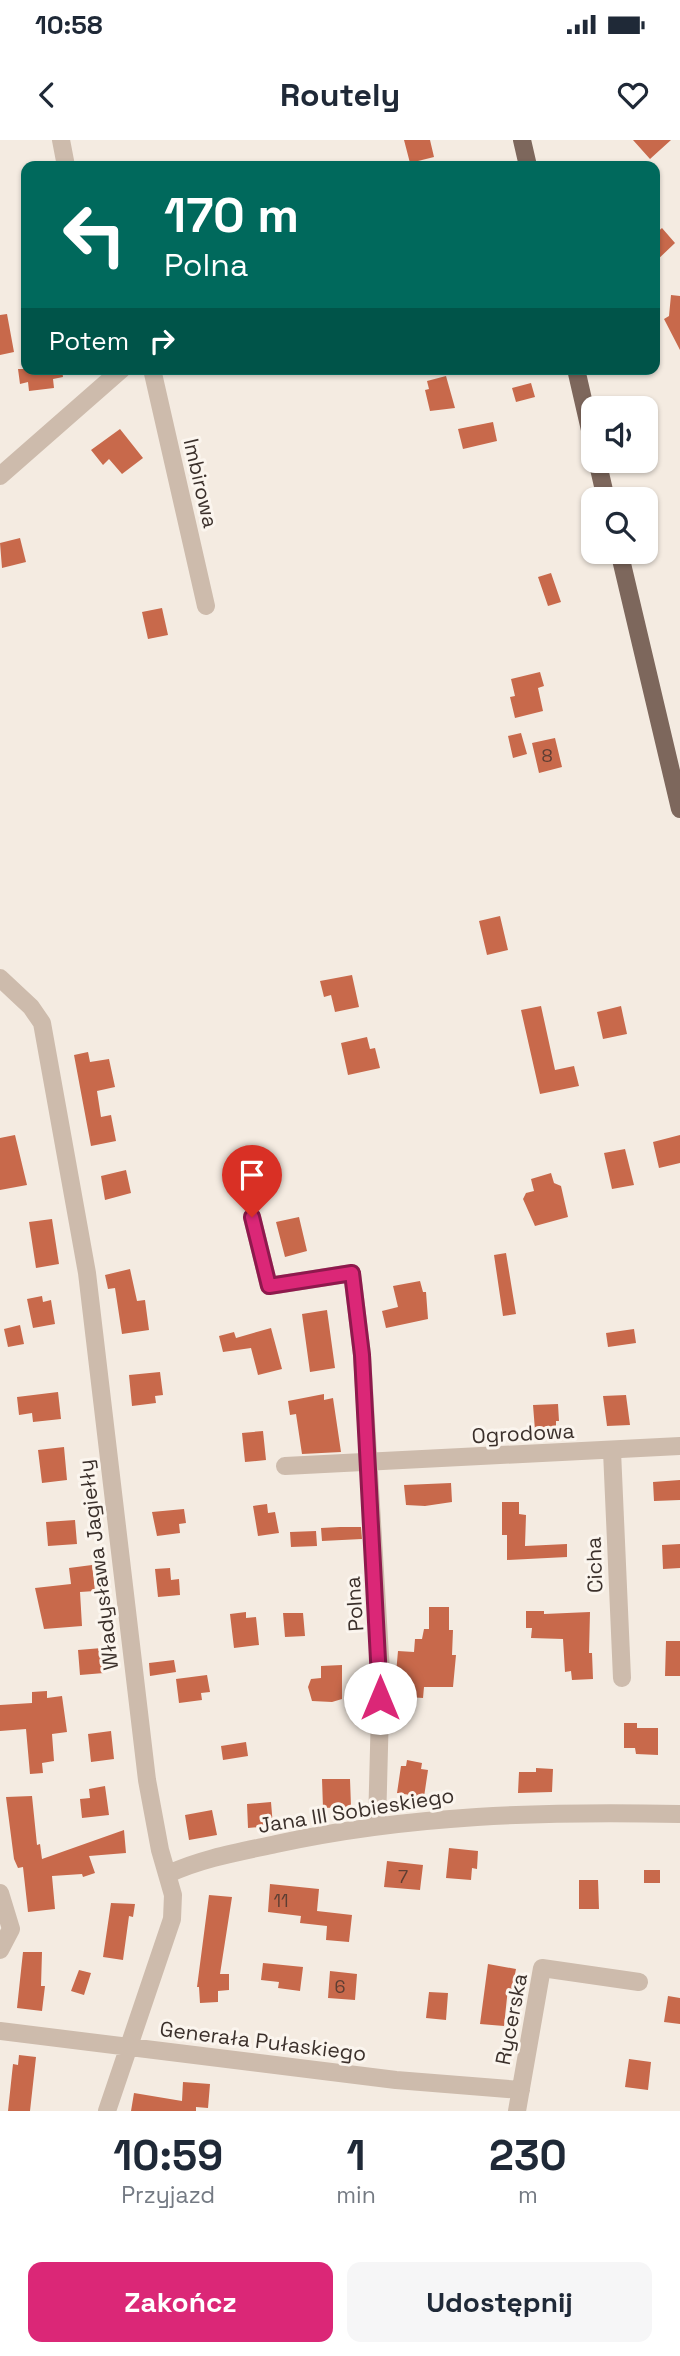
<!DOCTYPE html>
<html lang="pl">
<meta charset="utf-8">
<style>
body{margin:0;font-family:"Space Grotesk",sans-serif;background:#f6f6f7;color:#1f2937;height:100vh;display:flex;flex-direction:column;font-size:26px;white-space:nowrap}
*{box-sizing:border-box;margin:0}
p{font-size:23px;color:#747a83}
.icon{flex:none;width:38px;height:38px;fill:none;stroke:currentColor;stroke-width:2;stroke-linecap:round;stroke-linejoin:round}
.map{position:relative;height:1971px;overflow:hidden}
.details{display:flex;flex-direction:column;background:#fff;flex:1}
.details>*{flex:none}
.hud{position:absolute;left:21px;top:21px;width:639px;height:214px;border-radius:14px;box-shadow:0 2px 5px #0004;background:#00695c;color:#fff;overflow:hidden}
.fabs{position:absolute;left:581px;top:256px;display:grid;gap:14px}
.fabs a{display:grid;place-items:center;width:77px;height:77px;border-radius:14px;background:#fff;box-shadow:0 2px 5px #0004;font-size:35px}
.pin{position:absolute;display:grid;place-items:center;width:60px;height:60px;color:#fff;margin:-72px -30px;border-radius:50% 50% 50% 0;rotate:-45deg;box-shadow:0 0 7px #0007}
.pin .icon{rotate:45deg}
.me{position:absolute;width:77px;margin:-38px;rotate:0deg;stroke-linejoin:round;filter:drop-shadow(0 0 5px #0008)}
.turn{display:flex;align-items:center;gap:24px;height:147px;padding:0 28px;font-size:32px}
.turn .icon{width:91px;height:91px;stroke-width:2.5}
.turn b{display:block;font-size:49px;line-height:60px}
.then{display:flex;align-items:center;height:66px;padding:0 28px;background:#0003;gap:14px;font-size:26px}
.eta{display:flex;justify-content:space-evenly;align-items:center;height:119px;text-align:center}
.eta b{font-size:42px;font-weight:600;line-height:49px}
.action{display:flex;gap:14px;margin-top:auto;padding:14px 28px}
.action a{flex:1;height:80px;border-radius:14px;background:#db2777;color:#fff;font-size:28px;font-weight:600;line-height:80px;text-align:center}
.action a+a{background:#f6f6f7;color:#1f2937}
.status{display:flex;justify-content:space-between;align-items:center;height:49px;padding:0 35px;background:#fff;direction:ltr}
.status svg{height:19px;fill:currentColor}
header{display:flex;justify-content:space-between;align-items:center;height:91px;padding:0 28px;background:#fff;font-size:32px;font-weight:600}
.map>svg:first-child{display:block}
.building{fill:#c8694b}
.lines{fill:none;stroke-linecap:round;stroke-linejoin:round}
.minor{stroke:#cdbbac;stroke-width:18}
.major{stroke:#7d675c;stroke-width:18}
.route-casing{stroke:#8e194d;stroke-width:18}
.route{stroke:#db2777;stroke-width:12}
.labels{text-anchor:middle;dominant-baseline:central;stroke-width:6;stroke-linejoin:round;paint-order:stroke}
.number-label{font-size:18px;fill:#5e3e33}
.street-label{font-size:21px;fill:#3b302b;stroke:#fbf5ee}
</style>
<div class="status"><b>10:58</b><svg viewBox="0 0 49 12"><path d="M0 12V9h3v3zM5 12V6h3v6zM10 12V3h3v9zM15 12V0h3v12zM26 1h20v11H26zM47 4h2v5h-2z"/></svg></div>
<header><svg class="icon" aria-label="back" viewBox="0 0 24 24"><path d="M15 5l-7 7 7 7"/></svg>Routely<svg class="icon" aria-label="heart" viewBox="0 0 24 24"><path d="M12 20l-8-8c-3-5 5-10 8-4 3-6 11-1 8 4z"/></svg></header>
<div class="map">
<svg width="680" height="1971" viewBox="0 0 680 1971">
<rect width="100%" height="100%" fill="#f4ebe1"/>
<path class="building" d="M 404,0 L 430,0 L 434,17 L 410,23 Z
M 633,0 L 671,0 L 650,19 Z
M 662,88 L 675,103 L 654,123 L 654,95 Z
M 671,155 L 680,156 L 680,210 L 664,179 L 669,176 Z
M 7,174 L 14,212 L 0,215 L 0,175 Z
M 18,229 L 62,229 L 63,237 L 53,239 L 54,248 L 29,251 L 28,242 L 20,244 Z
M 446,236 L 455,268 L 430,271 L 425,250 L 429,249 L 427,241 Z
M 531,243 L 535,257 L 516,262 L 512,248 Z
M 493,282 L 497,301 L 463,309 L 458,289 Z
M 120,289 L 143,318 L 122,334 L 109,319 L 103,325 L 91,310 Z
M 20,398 L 26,422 L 2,428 L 0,403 Z
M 551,433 L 561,462 L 548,466 L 538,437 Z
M 162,468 L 168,495 L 148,499 L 142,472 Z
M 540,532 L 544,546 L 538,548 L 543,571 L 515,578 L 510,557 L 515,556 L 511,539 Z
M 521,593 L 527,614 L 513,618 L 508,596 Z
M 555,598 L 562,627 L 539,633 L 532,603 Z
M 500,776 L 508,810 L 487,815 L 479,781 Z
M 352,835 L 359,867 L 335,872 L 331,855 L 324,857 L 320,841 Z
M 541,866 L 555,930 L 574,926 L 579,946 L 540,954 L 521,870 Z
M 621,866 L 627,894 L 603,899 L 597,872 Z
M 367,897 L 370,909 L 375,908 L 380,928 L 348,935 L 341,903 Z
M 88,912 L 90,922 L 109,919 L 115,947 L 97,951 L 101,977 L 111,975 L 116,1001 L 91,1006 L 74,915 Z
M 15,995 L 27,1045 L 0,1050 L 0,998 Z
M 680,995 L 680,1023 L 659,1028 L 653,1002 Z
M 625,1009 L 634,1045 L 612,1049 L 604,1013 Z
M 126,1030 L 131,1053 L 105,1060 L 101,1036 Z
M 551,1033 L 554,1043 L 561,1046 L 568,1077 L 535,1086 L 523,1059 L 526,1053 L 534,1051 L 531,1039 Z
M 299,1077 L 307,1111 L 285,1117 L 276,1082 Z
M 52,1079 L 59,1124 L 36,1128 L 29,1082 Z
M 506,1113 L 516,1174 L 503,1176 L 494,1115 Z
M 130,1129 L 137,1161 L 145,1160 L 149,1190 L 122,1194 L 115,1148 L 108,1149 L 105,1135 Z
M 420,1141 L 423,1152 L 426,1152 L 428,1179 L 386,1188 L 382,1171 L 398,1167 L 393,1146 Z
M 42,1156 L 43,1162 L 51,1160 L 55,1184 L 33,1188 L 27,1159 Z
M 327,1170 L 335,1228 L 310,1232 L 302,1174 Z
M 20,1185 L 24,1204 L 8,1207 L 4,1189 Z
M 271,1188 L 282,1229 L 258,1235 L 251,1208 L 223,1212 L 219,1196 L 234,1192 L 236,1198 Z
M 634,1189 L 636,1203 L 608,1207 L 606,1193 Z
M 160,1232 L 163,1255 L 155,1256 L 156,1263 L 132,1266 L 129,1235 Z
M 58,1252 L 61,1279 L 33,1282 L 32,1273 L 19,1275 L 17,1257 Z
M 324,1254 L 324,1260 L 333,1258 L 341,1312 L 302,1314 L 296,1274 L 290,1275 L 288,1261 Z
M 626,1255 L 630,1285 L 607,1286 L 603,1256 Z
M 558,1264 L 559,1281 L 556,1281 L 556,1289 L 535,1290 L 533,1265 Z
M 263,1291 L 266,1320 L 245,1322 L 242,1293 Z
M 64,1307 L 67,1340 L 42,1343 L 38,1310 Z
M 680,1340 L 680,1360 L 654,1361 L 653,1342 Z
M 451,1343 L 452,1362 L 425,1366 L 406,1365 L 404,1345 Z
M 502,1362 L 519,1362 L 519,1374 L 526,1375 L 525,1406 L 567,1404 L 567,1417 L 507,1420 L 507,1395 L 502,1395 Z
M 267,1364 L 268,1373 L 275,1372 L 279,1393 L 258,1396 L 253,1366 Z
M 184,1369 L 186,1383 L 179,1384 L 180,1393 L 157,1396 L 152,1372 Z
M 75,1380 L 77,1404 L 48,1406 L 46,1382 Z
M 340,1387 L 361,1387 L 362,1399 L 322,1401 L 321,1388 Z
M 316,1391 L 317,1406 L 291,1407 L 290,1392 Z
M 680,1404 L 680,1428 L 663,1429 L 662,1405 Z
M 92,1425 L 95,1451 L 80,1452 L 82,1486 L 44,1489 L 35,1448 L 71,1444 L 69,1428 Z
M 170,1428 L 171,1440 L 179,1439 L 180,1455 L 158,1457 L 155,1429 Z
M 429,1467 L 449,1467 L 449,1490 L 453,1490 L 452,1515 L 456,1515 L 453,1547 L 424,1547 L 423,1558 L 394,1556 L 398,1511 L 414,1512 L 415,1499 L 422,1499 L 424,1489 L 429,1489 Z
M 526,1471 L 544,1471 L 544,1474 L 590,1472 L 589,1513 L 592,1513 L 593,1539 L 572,1540 L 571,1531 L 565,1532 L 563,1499 L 531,1498 L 532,1488 L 526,1488 Z
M 246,1472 L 246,1478 L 256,1477 L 259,1505 L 234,1508 L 230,1474 Z
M 283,1473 L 303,1473 L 305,1496 L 285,1497 Z
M 666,1501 L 680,1501 L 680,1536 L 665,1536 Z
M 102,1508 L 104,1533 L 80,1535 L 78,1510 Z
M 174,1520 L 176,1532 L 150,1536 L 149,1523 Z
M 342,1525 L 342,1559 L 332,1562 L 312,1561 L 308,1547 L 311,1539 L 321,1538 L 321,1526 Z
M 207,1535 L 210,1552 L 201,1553 L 202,1560 L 179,1563 L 176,1539 Z
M 47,1551 L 47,1558 L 62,1556 L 67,1592 L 52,1594 L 54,1621 L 42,1623 L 43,1633 L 30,1634 L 26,1589 L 0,1591 L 0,1565 L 32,1563 L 32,1552 Z
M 624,1583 L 637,1583 L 637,1588 L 658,1588 L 658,1615 L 636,1614 L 635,1608 L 624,1608 Z
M 111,1591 L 114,1619 L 91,1622 L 88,1594 Z
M 246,1602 L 248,1616 L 223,1620 L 221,1606 Z
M 407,1620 L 422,1623 L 421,1629 L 428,1630 L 424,1657 L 397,1653 L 401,1626 L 406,1626 Z
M 536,1628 L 553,1629 L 552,1652 L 518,1653 L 519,1632 L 536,1632 Z
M 322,1639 L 350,1639 L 351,1667 L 323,1668 Z
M 105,1646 L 109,1675 L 82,1678 L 80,1659 L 90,1658 L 89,1649 Z
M 32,1656 L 37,1705 L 40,1704 L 42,1719 L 124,1690 L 126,1713 L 89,1716 L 95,1733 L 83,1737 L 82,1734 L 52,1736 L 55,1769 L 28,1772 L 23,1727 L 18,1728 L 14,1719 L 6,1657 Z
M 271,1662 L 273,1686 L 248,1688 L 247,1664 Z
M 212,1670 L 217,1695 L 189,1700 L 185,1675 Z
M 449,1708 L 478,1711 L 477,1729 L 472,1728 L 471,1740 L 446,1738 Z
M 387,1721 L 423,1725 L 420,1750 L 384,1747 Z
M 644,1730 L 660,1730 L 660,1743 L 644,1743 Z
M 579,1740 L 598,1740 L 599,1769 L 579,1769 Z
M 270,1744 L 319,1749 L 317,1771 L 352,1775 L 349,1802 L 326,1800 L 327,1786 L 300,1783 L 301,1776 L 268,1772 Z
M 209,1755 L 232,1757 L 220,1834 L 229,1834 L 229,1850 L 218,1851 L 218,1862 L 200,1863 L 199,1847 L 197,1847 Z
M 111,1763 L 135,1764 L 133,1777 L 129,1776 L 123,1820 L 103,1817 Z
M 23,1812 L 42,1812 L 41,1846 L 45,1846 L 42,1871 L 17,1868 Z
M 263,1823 L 303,1827 L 300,1851 L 278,1848 L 279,1842 L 261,1840 Z
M 488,1824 L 516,1829 L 512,1849 L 508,1848 L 504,1886 L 480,1884 Z
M 79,1830 L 91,1833 L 84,1855 L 71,1851 Z
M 330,1831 L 357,1834 L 355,1860 L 328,1858 Z
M 429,1852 L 448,1853 L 446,1880 L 426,1878 Z
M 668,1856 L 680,1858 L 680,1884 L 664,1882 Z
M 19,1915 L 36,1917 L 30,1971 L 8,1971 L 13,1924 L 18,1925 Z
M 629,1919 L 651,1922 L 648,1950 L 625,1947 Z
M 183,1942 L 210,1944 L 208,1968 L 196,1967 L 196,1971 L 131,1971 L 134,1953 L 182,1961 Z"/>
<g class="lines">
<path class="minor" d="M 61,0 L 66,26
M 152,229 L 206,466
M 0,336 L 122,229
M 0,838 L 31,867 L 42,883 L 87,1133 L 147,1640 L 160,1710 L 173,1755 L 172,1779 L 107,1971
M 252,1077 L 269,1146 L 352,1133 L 362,1215 L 381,1532 L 377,1685
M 612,1311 L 622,1538
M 285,1326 L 680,1306
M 168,1734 C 203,1718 239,1712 276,1704 C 409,1675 544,1671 680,1674
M 0,1753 L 11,1789 L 0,1810
M 0,1891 L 396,1940 L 521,1950
M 517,1971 L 542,1828 L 639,1842"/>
<path class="major" d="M 522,0 L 528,26
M 576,229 L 593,303
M 597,320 L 606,359
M 619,411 L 680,669"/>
</g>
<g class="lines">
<g class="route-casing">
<path id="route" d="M 252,1077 L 269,1146 L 352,1133 L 362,1215 L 380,1558"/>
</g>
<use href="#route" class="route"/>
</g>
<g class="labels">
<g class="number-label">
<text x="547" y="615">8</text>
<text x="403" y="1736">7</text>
<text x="281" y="1760">11</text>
<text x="340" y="1846">6</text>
</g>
<g class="street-label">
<text transform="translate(201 343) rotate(77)">Imbirowa</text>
<text transform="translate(523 1293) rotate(-3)">Ogrodowa</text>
<text transform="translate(98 1425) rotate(-97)">Władysława Jagiełły</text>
<text transform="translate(594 1425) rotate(-92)">Cicha</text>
<text transform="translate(354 1464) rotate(-94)">Polna</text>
<text transform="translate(356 1670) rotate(-9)">Jana III Sobieskiego</text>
<text transform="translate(511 1879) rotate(-79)">Rycerska</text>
<text transform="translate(263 1901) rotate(7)">Generała Pułaskiego</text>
</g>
</g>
</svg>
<div class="fabs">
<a><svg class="icon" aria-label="sound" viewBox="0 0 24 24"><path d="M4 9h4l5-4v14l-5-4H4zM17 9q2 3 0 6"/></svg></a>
<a><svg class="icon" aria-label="search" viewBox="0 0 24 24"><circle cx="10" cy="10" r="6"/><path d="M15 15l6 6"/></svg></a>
</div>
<div class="pin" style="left:252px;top:1077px;background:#d93025"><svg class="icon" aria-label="arrive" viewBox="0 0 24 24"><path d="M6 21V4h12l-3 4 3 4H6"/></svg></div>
<svg class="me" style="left:380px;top:1558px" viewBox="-20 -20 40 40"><circle r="19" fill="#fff"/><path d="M0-13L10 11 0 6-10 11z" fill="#db2777"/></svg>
<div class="hud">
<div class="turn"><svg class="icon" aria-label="left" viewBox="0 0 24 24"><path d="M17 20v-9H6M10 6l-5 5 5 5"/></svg><div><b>170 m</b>Polna</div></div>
<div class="then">Potem<svg class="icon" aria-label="right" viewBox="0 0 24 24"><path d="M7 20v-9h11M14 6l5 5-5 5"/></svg></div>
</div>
</div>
<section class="details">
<div class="eta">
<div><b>10:59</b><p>Przyjazd</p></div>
<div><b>1</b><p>min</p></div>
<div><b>230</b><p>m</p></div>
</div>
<div class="action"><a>Zakończ</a><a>Udostępnij</a></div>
</section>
